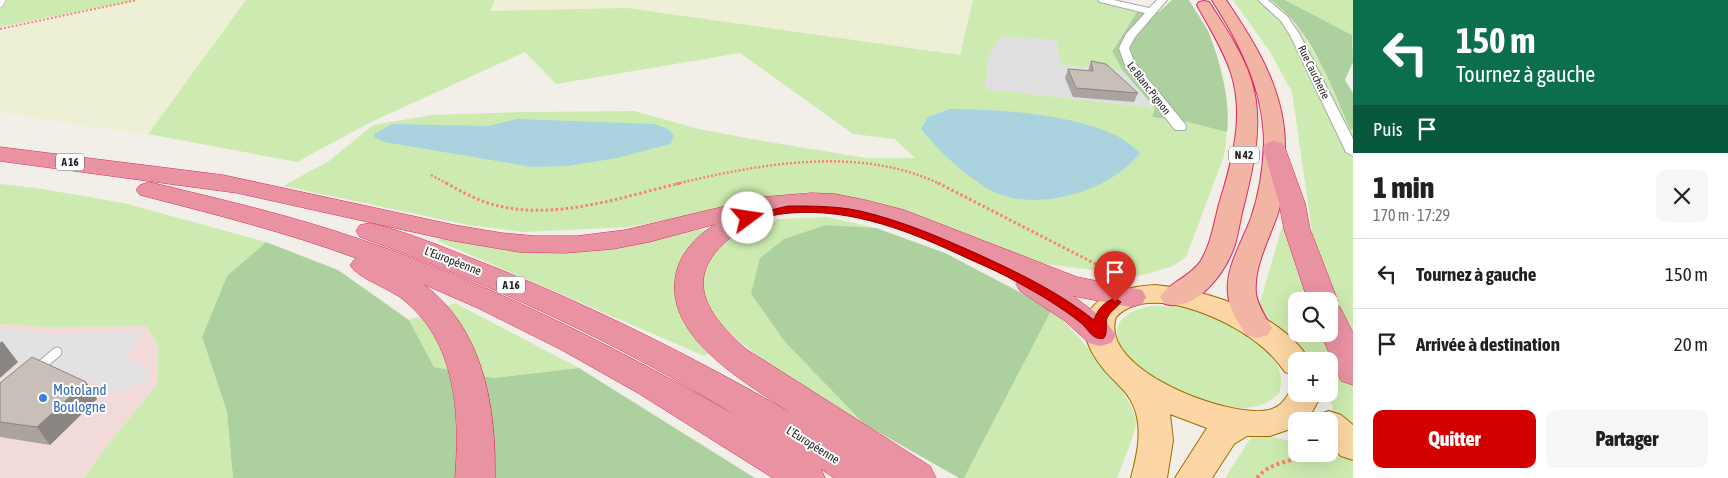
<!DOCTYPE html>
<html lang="fr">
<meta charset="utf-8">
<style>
body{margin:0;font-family:"Asap Condensed",sans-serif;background:#f6f6f6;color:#202124;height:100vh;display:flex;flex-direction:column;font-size:19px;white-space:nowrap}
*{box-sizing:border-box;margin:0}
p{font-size:16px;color:#757577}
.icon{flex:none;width:28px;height:28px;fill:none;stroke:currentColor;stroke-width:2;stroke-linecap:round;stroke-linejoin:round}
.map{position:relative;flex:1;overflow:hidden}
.details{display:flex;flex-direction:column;background:#fff;width:375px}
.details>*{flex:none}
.top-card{background:#0b6e4f;color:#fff;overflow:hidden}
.tools{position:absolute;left:1288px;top:292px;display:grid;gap:10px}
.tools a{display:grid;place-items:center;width:50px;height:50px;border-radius:10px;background:#fff;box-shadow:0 5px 20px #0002;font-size:25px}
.pin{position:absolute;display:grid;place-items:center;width:42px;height:42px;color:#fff;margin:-51px -21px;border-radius:50% 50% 50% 0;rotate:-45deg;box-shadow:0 0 5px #0007}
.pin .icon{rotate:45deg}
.me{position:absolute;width:55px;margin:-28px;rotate:76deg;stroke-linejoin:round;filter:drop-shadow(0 0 4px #0008)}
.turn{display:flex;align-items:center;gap:18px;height:105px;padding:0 20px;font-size:22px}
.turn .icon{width:65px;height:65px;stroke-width:2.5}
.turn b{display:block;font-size:35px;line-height:42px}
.then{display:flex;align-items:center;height:48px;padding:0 20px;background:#0003;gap:10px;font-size:19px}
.round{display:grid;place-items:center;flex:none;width:52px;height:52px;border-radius:10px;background:#f6f6f6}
.overview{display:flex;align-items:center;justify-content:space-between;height:85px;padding:0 20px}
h1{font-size:30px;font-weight:800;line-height:38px}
.button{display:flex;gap:10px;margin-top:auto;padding:10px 20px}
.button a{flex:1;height:58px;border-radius:10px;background:#d40000;color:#fff;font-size:20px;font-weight:800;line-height:58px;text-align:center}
.button a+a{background:#f6f6f6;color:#202124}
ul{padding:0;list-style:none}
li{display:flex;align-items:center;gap:15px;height:70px;padding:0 20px;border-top:1px solid #e0e0e0}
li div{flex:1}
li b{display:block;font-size:19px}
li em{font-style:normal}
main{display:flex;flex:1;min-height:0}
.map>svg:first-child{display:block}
.residential{fill:#e0dfdf}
.commercial{fill:#f2dad9}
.farmland{fill:#eef0d5}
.grass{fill:#cdebb0;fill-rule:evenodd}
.forest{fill:#add19e}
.parking{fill:#e2e2e2}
.water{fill:#aad3df}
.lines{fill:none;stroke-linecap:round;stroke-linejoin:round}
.service-far1-casing{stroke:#a9a9a9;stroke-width:6}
.service-casing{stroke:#a9a9a9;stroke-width:11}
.minor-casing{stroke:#a9a9a9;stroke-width:2}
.primary-casing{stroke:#a06b00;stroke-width:2}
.trunk-casing{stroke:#dc2a67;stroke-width:2}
.motorway-casing{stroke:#dc2a67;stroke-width:1}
.path-far3{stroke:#fa8072;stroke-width:2;stroke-dasharray:2 2;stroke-linecap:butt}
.path-far2{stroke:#fa8072;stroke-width:2.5;stroke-dasharray:2 2;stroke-linecap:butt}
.path-far1{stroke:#fa8072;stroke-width:3;stroke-dasharray:2.5 2.5;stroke-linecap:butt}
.path{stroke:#fa8072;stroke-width:4;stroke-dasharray:3 3;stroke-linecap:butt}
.service-far1{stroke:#fff;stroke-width:5}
.service{stroke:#fff;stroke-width:9}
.minor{fill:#fff;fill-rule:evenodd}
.primary{fill:#fcd6a4;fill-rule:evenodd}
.trunk{fill:#f2b4a3;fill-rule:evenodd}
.motorway{fill:#e892a2;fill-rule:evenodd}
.wall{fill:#aba49e}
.shaded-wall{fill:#8b8681}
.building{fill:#c7bfb8;stroke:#8b8681}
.route{fill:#d40000;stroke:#8a0000}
.shop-dot{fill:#3f7fe0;stroke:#fff;stroke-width:2}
.labels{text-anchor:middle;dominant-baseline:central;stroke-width:4;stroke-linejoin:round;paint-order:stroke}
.far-street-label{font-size:11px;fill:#222;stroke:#fff}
.shield{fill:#fff;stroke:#646464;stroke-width:1}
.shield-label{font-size:11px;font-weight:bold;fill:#222}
.street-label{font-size:12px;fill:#222;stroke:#fff}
.near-shop-label{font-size:15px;fill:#366cbe;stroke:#fff;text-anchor:start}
</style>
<main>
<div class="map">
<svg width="1353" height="478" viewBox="0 0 1353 478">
<rect width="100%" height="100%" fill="#f2efe9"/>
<path class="residential" d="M 1001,36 L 1056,40 L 1061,65 L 1123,71 L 1155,108 L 985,89 L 989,55 Z"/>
<path class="commercial" d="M 0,324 L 43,327 L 146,326 L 158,346 L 157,385 L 113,438 L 84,478 L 0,478 Z"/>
<path class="farmland" d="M 137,0 L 246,0 L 148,134 L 130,133 L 0,112 L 0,32 Z
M 495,0 L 973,0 L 960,55 L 627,8 L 490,11 Z"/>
<path class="grass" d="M 0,0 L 137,0 L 0,27 Z
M 246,0 L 495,0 L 490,11 L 627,8 L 960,55 L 973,0 L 1096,0 L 1137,12 L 1112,50 L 1123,71 L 1061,65 L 1056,40 L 1001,36 L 989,55 L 985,89 L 1155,108 L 1153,117 L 1187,122 L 1227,132 L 1224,156 L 1186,257 L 1173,266 L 1140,276 L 1038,263 L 917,215 L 861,199 L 805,192 L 629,227 L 525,232 L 468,225 L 283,186 L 329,161 L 373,125 L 432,115 L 526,112 L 634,111 L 699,129 L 752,139 L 866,158 L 915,158 L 895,139 L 853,134 L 740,53 L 556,84 L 525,52 L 371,122 L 297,162 L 148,134 Z
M 1233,0 L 1271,0 L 1280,7 L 1301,32 L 1321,64 L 1350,128 L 1353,129 L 1353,478 L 1225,478 L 1254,433 L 1296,442 L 1296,454 L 1329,454 L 1329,421 L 1325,421 L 1333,408 L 1328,394 L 1329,361 L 1309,361 L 1270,324 L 1259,306 L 1282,227 L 1312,232 L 1292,92 L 1270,52 ZM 1296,301 L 1329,301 L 1329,334 L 1296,334 Z
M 1285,0 L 1353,0 L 1353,43 L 1352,35 Z
M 0,184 L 36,188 L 124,203 L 266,242 L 227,276 L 202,337 L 227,412 L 233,478 L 84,478 L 113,438 L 157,385 L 158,346 L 146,326 L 43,327 L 0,324 Z
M 827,217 L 876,228 L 826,225 L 751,294 L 785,342 L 864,424 L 792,382 L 734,337 L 704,356 L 438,241 L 441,237 L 654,239 L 700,229 L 734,237 L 779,219 Z
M 455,303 L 579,368 L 494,378 L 434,367 L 409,320 Z
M 1154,306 C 1167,306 1180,307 1192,310 C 1223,318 1294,351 1279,393 C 1245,431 1154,389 1128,357 C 1104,328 1123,309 1154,306 Z
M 1052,309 C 1072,330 1137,396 1136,423 C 1136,432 1121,467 1117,478 L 964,478 Z"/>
<path class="forest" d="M 1172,0 L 1189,0 C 1195,11 1204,22 1209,33 C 1220,61 1231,102 1227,132 L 1187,122 L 1152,117 L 1155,108 L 1123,71 L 1112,51 L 1137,12 L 1159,12 Z
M 1271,0 L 1285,0 L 1352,35 L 1353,62 L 1345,80 L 1353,93 L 1353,129 L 1350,129 C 1330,83 1312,31 1271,0 Z
M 826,225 L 876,228 L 945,253 L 1052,309 L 964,478 L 959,478 L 864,424 L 785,342 L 751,294 L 760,258 L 784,239 Z
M 266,242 L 338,270 L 409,320 L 434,367 L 494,378 L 579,368 L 755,478 L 233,478 L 227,412 L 202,337 L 227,276 Z"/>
<path class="parking" d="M 0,328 L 53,335 L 143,332 L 124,356 L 148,369 L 151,378 L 115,393 L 50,363 L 0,406 L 0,380 L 23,361 L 0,357 Z"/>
<path class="water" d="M 950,109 C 999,109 1070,114 1115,135 C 1124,139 1132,146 1140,153 C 1110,192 1034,214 990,190 C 967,177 937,150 921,129 L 928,117 Z
M 517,119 L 655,124 L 668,129 L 674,136 L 670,144 L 617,158 L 568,166 L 532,167 L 384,142 L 375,138 L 374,134 L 392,124 L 488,126 Z"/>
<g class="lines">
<g class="service-far1-casing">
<path id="service-far1" d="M 0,5 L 3,0"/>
</g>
<g class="service-casing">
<path id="service" d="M 38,368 L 57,352"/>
</g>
<g class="minor-casing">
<path id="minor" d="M 1098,0 L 1114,0 L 1149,8 L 1157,0 L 1167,0 L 1135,37 L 1129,48 L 1134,62 L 1185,124 L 1186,127 L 1185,130 L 1175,130 L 1125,65 L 1119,48 L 1126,34 L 1145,13 L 1100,2 Z
M 1258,0 L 1268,0 L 1288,17 L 1300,35 L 1353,139 L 1353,156 L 1346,152 L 1290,35 L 1281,21 Z"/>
</g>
<g class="primary-casing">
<path id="primary" d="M 1155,285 C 1207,290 1282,313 1310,361 L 1296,361 L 1296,375 C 1293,374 1288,374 1285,372 C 1283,370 1280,365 1278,363 C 1272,355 1264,348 1256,342 C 1225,318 1149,283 1116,317 C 1098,370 1229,419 1269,410 C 1285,406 1286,394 1296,385 L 1296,394 L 1322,394 L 1307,421 L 1296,421 L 1296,427 L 1270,436 L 1247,436 L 1234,444 L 1212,478 L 1175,478 L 1207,428 L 1170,414 L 1173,440 L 1167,478 L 1131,478 C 1137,455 1143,430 1134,407 C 1127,389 1112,381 1101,366 C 1061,312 1102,288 1155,285 Z
M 1329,411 L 1341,415 L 1353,425 L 1353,460 L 1341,456 L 1329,444 L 1329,421 L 1314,421 L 1317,415 Z"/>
</g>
<g class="trunk-casing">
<path id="trunk" d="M 1212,0 L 1226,0 C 1256,44 1285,91 1285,146 C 1285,167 1284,189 1279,210 C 1271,236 1253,266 1256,294 C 1258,306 1266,318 1272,328 L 1268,335 L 1257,338 L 1246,335 C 1239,323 1229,309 1228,294 C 1225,269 1242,242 1251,218 C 1259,195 1263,169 1264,144 C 1264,90 1240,44 1212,0 Z
M 1204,1 L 1209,2 L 1211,5 C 1230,35 1251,65 1256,101 C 1261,139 1251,176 1242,213 C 1239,225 1238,238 1233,250 C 1223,276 1195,312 1165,304 L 1160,297 C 1169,283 1189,277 1200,262 C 1211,245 1214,223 1219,204 C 1232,162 1245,116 1231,73 C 1223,49 1209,27 1197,5 L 1199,2 Z"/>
</g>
<g class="motorway-casing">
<path id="motorway" d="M 1274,141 L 1282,143 L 1285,148 L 1305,203 L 1310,229 L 1338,301 L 1336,305 L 1340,307 L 1353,333 L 1353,385 L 1341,381 L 1321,334 L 1329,334 L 1329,301 L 1308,301 L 1284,229 L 1279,203 L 1263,148 L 1266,143 Z
M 0,147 L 223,175 L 454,225 L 502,233 L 535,236 L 577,236 L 625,230 L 764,197 L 811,193 L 835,194 L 865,200 L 904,210 L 1077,277 L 1142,290 L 1146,297 L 1142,304 L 1131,307 L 1073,296 L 1104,319 L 1116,335 L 1111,343 L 1100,346 L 1089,343 L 1065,321 L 1020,291 L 1016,284 L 1020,278 C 936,242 854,194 759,213 L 762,218 C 755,229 740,230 730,238 C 681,278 707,315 746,349 L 930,466 L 936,478 L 834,478 L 821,469 L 825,478 L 773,478 L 638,393 L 560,349 L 480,309 L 423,284 C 484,329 496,407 495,478 L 455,478 C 460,415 457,340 401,298 C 386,287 359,279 350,265 L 356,258 C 285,232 214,214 140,195 L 136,190 L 140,185 L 149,182 C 211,197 272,211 332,230 C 474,275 608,343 737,416 C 618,343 492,284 360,237 L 356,231 L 360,225 L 370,223 C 408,232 445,248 481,262 C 588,304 692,356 791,413 C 747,383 659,336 677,270 C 682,251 699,234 716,224 L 649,242 L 613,249 L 564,253 L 519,252 L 454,241 L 237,193 L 0,161 Z"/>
</g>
<path class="path-far3" d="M 0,29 L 137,0"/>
<path class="path-far2" d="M 431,175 L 448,184
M 676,184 C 759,164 859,145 940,184"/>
<path class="path-far1" d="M 446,183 C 460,191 475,199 491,204 C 553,222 621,197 681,183
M 938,183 L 1121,277"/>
<path class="path" d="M 1257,478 C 1271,461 1292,462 1311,454"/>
<use href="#service-far1" class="service-far1"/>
<use href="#service" class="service"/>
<use href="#minor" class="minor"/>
<use href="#primary" class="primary"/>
<use href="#trunk" class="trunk"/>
<use href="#motorway" class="motorway"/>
</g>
<path class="wall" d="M 1091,61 L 1138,93 L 1134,102 L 1073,97 L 1065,78 L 1068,69 L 1088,71 Z
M 86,382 L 97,399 L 50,445 L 0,437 L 0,383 Z"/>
<path class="shaded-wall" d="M 2,341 L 18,362 L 0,378 L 0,343 Z
M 86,382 L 97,399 L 50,445 L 37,427 Z"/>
<path class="building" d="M 1091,61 L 1106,64 L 1138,93 L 1076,88 L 1068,69 L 1093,71 Z
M 32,357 L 86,382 L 37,427 L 0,422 L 0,383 Z"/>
<path class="route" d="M 788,206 C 813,206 837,206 860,211 C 903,221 942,238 982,256 C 1021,274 1060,293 1094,320 C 1097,310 1105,301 1115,298 L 1121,302 C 1117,308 1110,311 1107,318 C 1105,325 1108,332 1104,338 C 1093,341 1089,330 1081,323 C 1061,307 1039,294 1017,282 C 1001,273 985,266 969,259 C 912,232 853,208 790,213 C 776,214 762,218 748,221 L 743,218 L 745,216 Z"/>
<circle class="shop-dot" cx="43" cy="398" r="5"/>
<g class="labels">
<g class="far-street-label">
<text transform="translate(1314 72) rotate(64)">Rue Caucherie</text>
<text transform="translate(1149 88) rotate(52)">Le Blanc Pignon</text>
</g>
<g class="shield">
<rect x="1229" y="146.5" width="30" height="17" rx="4"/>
<rect x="56" y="153.5" width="28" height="17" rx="4"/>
<rect x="497" y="276.5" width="28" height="17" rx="4"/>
</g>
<g class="shield-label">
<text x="1244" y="155">N 42</text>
<text x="70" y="162">A 16</text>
<text x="511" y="285">A 16</text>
</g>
<g class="street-label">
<text transform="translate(453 261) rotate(21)">L'Européenne</text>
<text transform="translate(813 445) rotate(32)">L'Européenne</text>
</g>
<g class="near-shop-label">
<text x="53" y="389">Motoland<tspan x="53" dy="17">Boulogne</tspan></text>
</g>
</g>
</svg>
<div class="tools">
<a><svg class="icon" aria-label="search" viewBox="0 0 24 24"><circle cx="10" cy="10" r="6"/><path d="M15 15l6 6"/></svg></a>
<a>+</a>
<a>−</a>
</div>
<div class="pin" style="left:1115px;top:302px;background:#d93025"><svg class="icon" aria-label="arrive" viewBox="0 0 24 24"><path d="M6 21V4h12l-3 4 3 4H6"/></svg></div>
<svg class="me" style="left:748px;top:218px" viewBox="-20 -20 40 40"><circle r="19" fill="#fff"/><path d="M0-13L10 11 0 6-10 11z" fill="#d40000"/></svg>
</div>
<section class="details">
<div class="top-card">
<div class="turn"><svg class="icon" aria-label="left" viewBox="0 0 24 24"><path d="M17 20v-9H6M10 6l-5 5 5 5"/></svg><div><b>150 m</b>Tournez à gauche</div></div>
<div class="then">Puis<svg class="icon" aria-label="arrive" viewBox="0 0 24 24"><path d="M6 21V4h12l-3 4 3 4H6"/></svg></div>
</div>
<div class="overview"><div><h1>1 min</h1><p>170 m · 17:29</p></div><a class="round"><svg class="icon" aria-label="close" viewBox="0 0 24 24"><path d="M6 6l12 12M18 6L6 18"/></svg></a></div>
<ul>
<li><svg class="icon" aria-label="left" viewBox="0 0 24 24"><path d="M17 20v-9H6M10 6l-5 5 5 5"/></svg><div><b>Tournez à gauche</b></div><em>150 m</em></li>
<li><svg class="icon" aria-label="arrive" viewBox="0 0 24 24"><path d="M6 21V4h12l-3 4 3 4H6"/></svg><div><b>Arrivée à destination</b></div><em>20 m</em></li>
</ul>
<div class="button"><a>Quitter</a><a>Partager</a></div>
</section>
</main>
